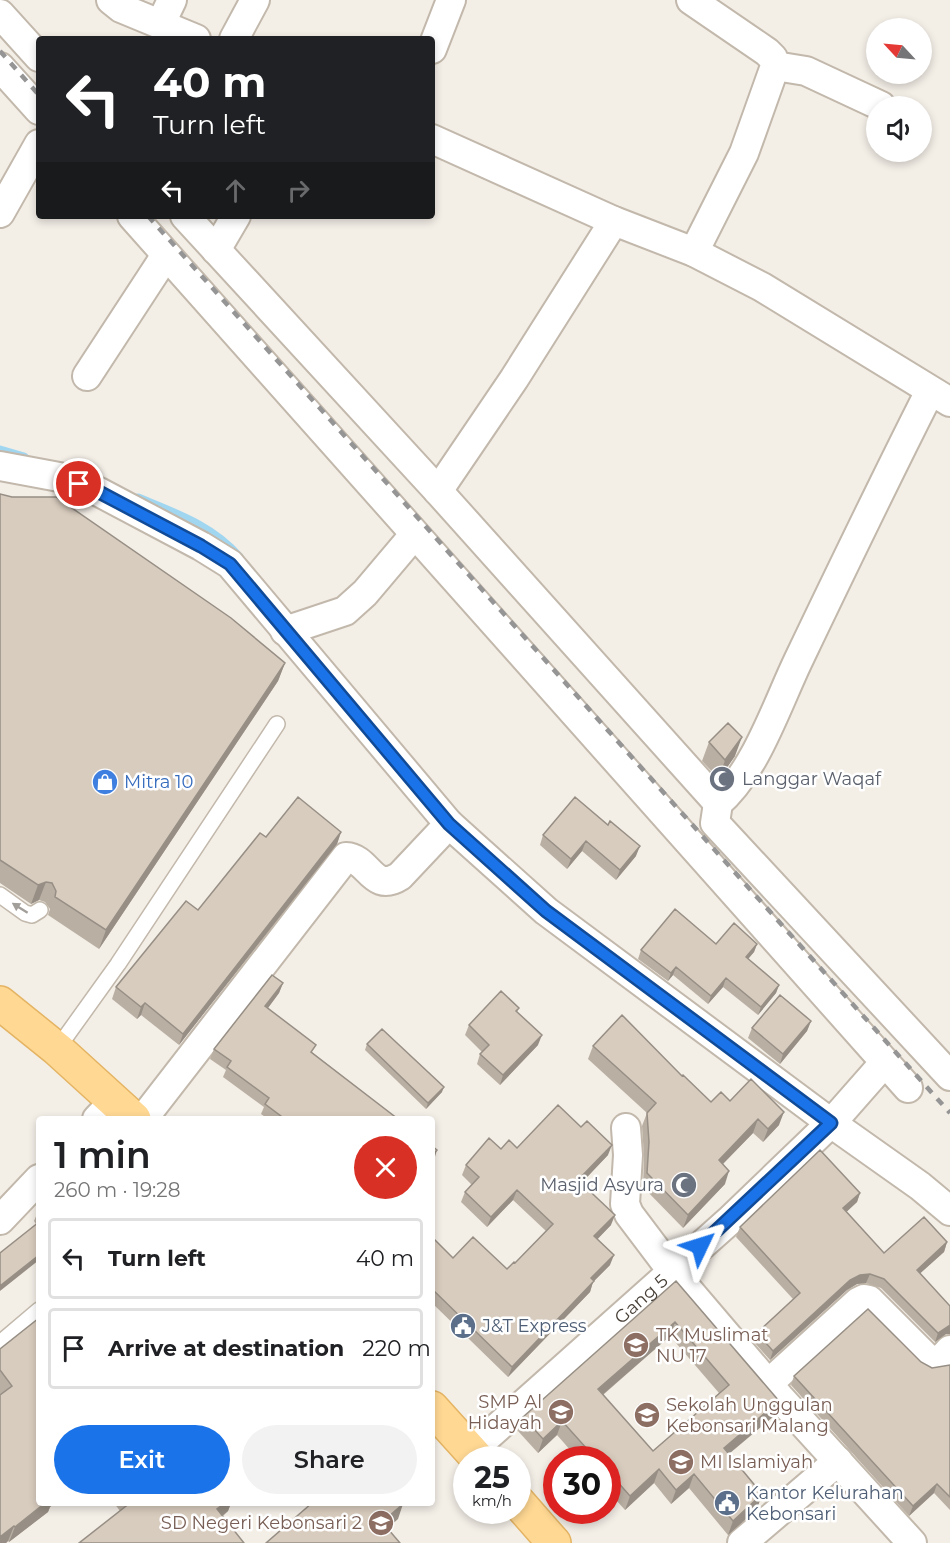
<!DOCTYPE html>
<meta charset="utf-8">
<style>
body{margin:0;font-family:Montserrat,sans-serif;background:#f2f2f2;color:#202124;height:100vh;display:flex;flex-direction:column;font-size:22px;white-space:nowrap}
*{box-sizing:border-box;margin:0}
p{font-size:20px;color:#757577}
.icon{flex:none;width:33px;height:33px;fill:none;stroke:currentColor;stroke-width:2;stroke-linecap:round;stroke-linejoin:round}
.map{position:relative;flex:1;overflow:hidden}
.side{position:absolute;left:36px;top:1116px;width:399px;height:390px;display:flex;flex-direction:column;background:#fff;border-radius:6px;box-shadow:0 3px 9px #0003}
.side>*{flex:none}
.guide{position:absolute;left:36px;top:36px;width:399px;height:183px;border-radius:6px;box-shadow:0 3px 9px #0003;background:#202124;color:#fff;overflow:hidden}
.needle{width:39px;rotate:296deg}
.buttons{position:absolute;left:866px;top:18px;display:grid;gap:12px}
.buttons a{display:grid;place-items:center;width:66px;height:66px;border-radius:50%;background:#fff;box-shadow:0 3px 9px #0003;font-size:30px}
.speed{position:absolute;left:453px;top:1446px;display:flex;gap:12px;font-size:30px;font-weight:700;text-align:center}
.speed>*{display:grid;place-content:center;width:78px;height:78px;border-radius:50%;background:#fff;box-shadow:0 3px 9px #0003;line-height:1}
.speed small{font-size:15px;font-weight:400}
.speed .limit{border:9px solid #d22;background:#fff;color:#111}
.pin{position:absolute;display:grid;place-items:center;width:51px;height:51px;color:#fff;margin:-26px;border:3px solid #fff;border-radius:50%;box-shadow:0 2px 6px #0007}
.me{position:absolute;width:66px;margin:-33px;rotate:49deg;stroke-linejoin:round;filter:drop-shadow(0 0 4px #0008)}
.turn{display:flex;align-items:center;gap:21px;height:126px;padding:0 18px;font-size:27px}
.turn .icon{width:78px;height:78px;stroke-width:2.5}
.turn b{display:block;font-size:42px;line-height:51px}
.lanes{display:flex;align-items:center;height:57px;padding:0 18px;background:#0003;justify-content:center;gap:30px;direction:ltr}
.lanes .off{opacity:.35}
.round{display:grid;place-items:center;flex:none;width:63px;height:63px;border-radius:32px;background:#f2f2f2}
.headline{display:flex;align-items:center;justify-content:space-between;height:102px;padding:0 18px}
h1{font-size:36px;font-weight:600;line-height:45px}
.button{display:flex;gap:12px;margin-top:auto;padding:12px 18px}
.button a{flex:1;height:69px;border-radius:36px;background:#1a73e8;color:#fff;font-size:24px;font-weight:600;line-height:69px;text-align:center}
.button a+a{background:#f2f2f2;color:#202124}
ul{padding:0;list-style:none}
li{display:flex;align-items:center;gap:18px;height:81px;margin:0 12px 9px;padding:0 6px;border:3px solid #e0e0e0;border-radius:6px}
li div{flex:1}
li b{display:block;font-size:22px}
li em{font-style:normal}
.map>svg:first-child{display:block}
.lines{fill:none;stroke-linecap:round;stroke-linejoin:round}
.stream{stroke:#a1d6f1;stroke-width:9}
.service-casing{stroke:#c2b8ab;stroke-width:18}
.minor-casing{stroke:#c2b8ab;stroke-width:32}
.primary-casing{stroke:#e4b463;stroke-width:36}
.service{stroke:#fff;stroke-width:15}
.minor{stroke:#fff;stroke-width:28}
.primary{stroke:#ffd893;stroke-width:33}
.rail{stroke:#959595;stroke-width:4.5;stroke-dasharray:8 8;stroke-linecap:butt}
.wall{fill:#baafa3;fill-rule:evenodd}
.shaded-wall{fill:#978f85}
.building{fill:#d8ccbe;stroke:#978f85;stroke-width:1.5;fill-rule:evenodd}
.oneway{fill:#a29e9a}
.route-casing{stroke:#114b97;stroke-width:15}
.route{stroke:#1a73e8;stroke-width:10}
.labels{text-anchor:middle;dominant-baseline:central;stroke-width:5;stroke-linejoin:round;paint-order:stroke}
.worship-label{font-size:18px;fill:#5b616d;stroke:#fff;text-anchor:start}
.shop-label{font-size:18px;fill:#366cbe;stroke:#fff;text-anchor:start}
.street-label{font-size:18px;fill:#463e35;stroke:#fff}
.service-label{font-size:18px;fill:#4e5e75;stroke:#fff;text-anchor:start}
.education-label{font-size:18px;fill:#785e54;stroke:#fff;text-anchor:start}
</style>
<div class="map">
<svg width="950" height="1543" viewBox="0 0 950 1543">
<rect width="100%" height="100%" fill="#f3eee6"/>
<g class="lines">
<path class="stream" d="M 0,450 L 24,457
M 138,498 C 174,513 213,526 239,557"/>
<g class="service-casing">
<path id="service" d="M 0,895 L 25,913 L 32,915 L 40,910
M 57,1049 L 118,964 L 277,724
M 0,1343 L 39,1310"/>
</g>
<g class="minor-casing">
<g id="minor">
<path d="M 111,0 L 121,8 L 196,39"/>
<path d="M 691,0 L 767,52 L 773,58 L 775,66 L 744,153 L 694,252"/>
<path d="M 0,14 L 39,57"/>
<path d="M 161,23 L 172,0"/>
<path d="M 234,39 L 255,0"/>
<path d="M 432,49 L 451,0"/>
<path d="M 775,66 L 806,71 L 881,106"/>
<path d="M 0,67 L 39,110"/>
<path d="M 432,139 L 614,221 L 694,252 L 762,287 L 950,402"/>
<path d="M 0,213 L 39,144"/>
<path d="M 132,216 L 908,1088"/>
<path d="M 185,216 L 438,491 L 718,803"/>
<path d="M 216,250 L 236,216"/>
<path d="M 87,376 L 166,255"/>
<path d="M 930,391 C 885,480 841,571 798,661 C 777,705 755,772 718,803 L 715,823 L 950,1076"/>
<path d="M 0,466 L 59,477 L 99,492 L 201,546 L 230,564 L 449,824 L 546,911 L 831,1123 L 920,1186 L 950,1211"/>
<path d="M 438,491 L 514,379 L 614,221"/>
<path d="M 285,631 L 345,611 L 365,593 L 414,535"/>
<path d="M 97,1119 L 114,1101"/>
<path d="M 143,1119 L 346,857 C 369,858 372,894 400,876 L 449,824"/>
<path d="M 626,1128 L 628,1155 L 625,1204 L 629,1214 L 672,1271 L 781,1399 L 912,1543"/>
<path d="M 0,1220 L 39,1179"/>
<path d="M 768,1384 L 858,1302 L 864,1299 L 869,1300 L 929,1360 C 939,1364 943,1357 950,1350"/>
<path id="s1" d="M 471,1451 L 729,1221 L 834,1120 L 885,1062"/>
<path d="M 742,1543 L 838,1461"/>
</g>
</g>
<g class="primary-casing">
<path id="primary" d="M 0,1003 L 57,1049 L 134,1119
M 432,1408 L 479,1460
M 518,1502 L 554,1543"/>
</g>
<use href="#service" class="service"/>
<use href="#minor" class="minor"/>
<use href="#primary" class="primary"/>
<path class="rail" d="M 0,51 L 39,95
M 148,216 L 950,1113"/>
</g>
<path class="wall" d="M 0,494 L 285,663 L 278,681 L 99,949 L 48,915 L 50,909 L 45,902 L 39,900 L 31,904 L 0,883 Z
M 709,742 L 735,756 L 719,779 L 702,761 Z
M 608,825 L 636,856 L 616,880 L 582,851 L 567,869 L 540,845 L 543,835 Z
M 341,832 L 337,844 L 179,1045 L 141,1015 L 137,1019 L 112,999 L 116,987 L 198,910 L 266,837 Z
M 716,944 L 757,944 L 754,952 L 748,959 L 779,985 L 776,993 L 758,1015 L 723,987 L 708,1004 L 673,975 L 668,981 L 638,959 L 641,950 Z
M 283,983 L 279,993 L 268,1008 L 313,1053 L 398,1119 L 268,1119 L 261,1114 L 264,1107 L 223,1077 L 226,1070 L 210,1059 L 214,1049 Z
M 519,1008 L 517,1012 L 538,1045 L 500,1085 L 477,1064 L 480,1054 L 482,1052 L 465,1035 L 469,1025 Z
M 811,1021 L 807,1031 L 780,1064 L 748,1038 L 752,1028 Z
M 367,1044 L 442,1092 L 426,1109 L 365,1050 Z
M 593,1046 L 682,1076 L 711,1102 L 730,1101 L 779,1125 L 763,1142 L 753,1133 L 723,1164 L 725,1184 L 683,1228 L 643,1187 L 644,1156 L 642,1126 L 647,1113 L 588,1059 Z
M 517,1148 L 608,1155 L 581,1183 L 611,1225 L 597,1239 L 610,1265 L 593,1282 L 590,1292 L 508,1377 L 432,1303 L 432,1237 L 453,1258 L 507,1269 L 515,1263 L 546,1231 L 513,1200 L 487,1227 L 461,1202 L 465,1192 L 472,1185 L 462,1175 L 466,1165 L 501,1149 Z
M 860,1193 L 857,1202 L 846,1212 L 884,1253 L 947,1242 L 944,1252 L 920,1273 L 946,1334 L 935,1342 L 881,1288 L 866,1283 L 857,1284 L 847,1290 L 770,1360 L 754,1342 L 757,1333 L 793,1299 L 736,1237 L 740,1227 Z
M 39,1212 L 39,1260 L 36,1224 L 34,1221 L 37,1214 Z
M 676,1281 L 774,1416 L 729,1454 L 762,1494 L 757,1509 L 728,1535 L 689,1488 L 671,1504 L 654,1483 L 625,1510 L 608,1491 L 608,1460 L 579,1460 L 557,1435 L 538,1453 L 518,1431 L 523,1417 ZM 670,1336 L 719,1393 L 653,1451 L 603,1395 Z
M 39,1318 L 39,1503 L 55,1503 L 50,1507 L 48,1512 L 9,1542 L 8,1541 L 6,1543 L 0,1543 L 0,1349 Z
M 921,1362 L 932,1368 L 950,1365 L 950,1510 L 934,1493 L 909,1516 L 791,1385 L 794,1376 Z
M 114,1503 L 231,1503 L 228,1511 L 223,1516 L 120,1511 Z"/>
<path class="shaded-wall" d="M 285,663 L 278,681 L 99,949 L 106,930 Z
M 742,737 L 735,756 L 719,779 L 725,760 Z
M 341,832 L 337,844 L 179,1045 L 183,1034 Z
M 586,841 L 582,851 L 567,869 L 571,859 Z
M 640,846 L 636,856 L 616,880 L 620,870 Z
M 46,882 L 39,900 L 31,904 L 38,885 Z
M 757,944 L 754,952 L 743,965 L 746,957 Z
M 676,967 L 673,975 L 668,981 L 671,973 Z
M 726,978 L 723,987 L 708,1004 L 711,996 Z
M 283,983 L 279,993 L 262,1016 L 265,1006 Z
M 779,985 L 776,993 L 758,1015 L 761,1007 Z
M 145,1003 L 141,1015 L 137,1019 L 141,1007 Z
M 811,1021 L 807,1031 L 780,1064 L 783,1054 Z
M 542,1035 L 538,1045 L 500,1085 L 503,1075 Z
M 444,1087 L 442,1092 L 426,1109 L 428,1103 Z
M 784,1112 L 779,1125 L 763,1142 L 768,1129 Z
M 758,1119 L 753,1133 L 714,1173 L 719,1160 Z
M 612,1145 L 608,1155 L 575,1190 L 578,1180 Z
M 437,1150 L 434,1160 L 432,1161 L 432,1155 Z
M 729,1171 L 725,1184 L 683,1228 L 688,1215 Z
M 517,1190 L 513,1200 L 487,1227 L 491,1217 Z
M 860,1193 L 857,1202 L 840,1218 L 843,1208 Z
M 615,1215 L 611,1225 L 591,1246 L 594,1236 Z
M 947,1242 L 944,1252 L 914,1279 L 917,1270 Z
M 39,1255 L 39,1260 L 0,1291 L 0,1286 Z
M 614,1255 L 610,1265 L 593,1282 L 590,1292 L 508,1377 L 512,1367 L 591,1278 Z
M 870,1274 L 866,1283 L 857,1284 L 847,1290 L 770,1360 L 773,1351 L 850,1280 L 860,1275 Z
M 675,1322 L 670,1336 L 593,1403 L 598,1389 Z
M 950,1325 L 950,1334 L 946,1334 L 935,1342 L 938,1333 Z
M 779,1401 L 774,1416 L 719,1462 L 724,1448 Z
M 562,1421 L 557,1435 L 538,1453 L 543,1439 Z
M 659,1469 L 654,1483 L 625,1510 L 630,1496 Z
M 694,1474 L 689,1488 L 671,1504 L 676,1490 Z
M 937,1484 L 934,1493 L 909,1516 L 913,1506 Z
M 762,1494 L 757,1509 L 728,1535 L 733,1521 Z
M 45,1503 L 55,1503 L 50,1507 L 48,1512 L 9,1542 L 15,1527 Z
M 225,1503 L 231,1503 L 228,1511 L 212,1524 L 217,1509 Z
M 403,1504 L 398,1519 L 377,1538 L 382,1522 Z
M 14,1526 L 8,1541 L 6,1543 L 0,1543 L 0,1537 Z"/>
<path class="building" d="M 0,494 L 12,497 L 56,497 L 231,618 L 285,663 L 106,930 L 55,897 L 56,891 L 52,883 L 46,882 L 38,885 L 0,860 Z
M 728,723 L 742,737 L 725,760 L 709,742 Z
M 298,797 L 341,832 L 183,1034 L 145,1003 L 141,1007 L 116,987 L 186,901 L 198,910 L 260,833 L 266,837 Z
M 575,797 L 608,825 L 610,821 L 640,846 L 620,870 L 586,841 L 571,859 L 543,835 Z
M 675,909 L 716,944 L 734,923 L 757,944 L 746,957 L 779,985 L 761,1007 L 726,978 L 711,996 L 676,967 L 671,973 L 641,950 Z
M 272,975 L 283,983 L 265,1006 L 316,1045 L 311,1052 L 398,1119 L 285,1119 L 265,1104 L 269,1098 L 227,1067 L 231,1061 L 214,1049 Z
M 501,991 L 519,1008 L 516,1011 L 542,1035 L 503,1075 L 480,1054 L 489,1045 L 469,1025 Z
M 780,995 L 811,1021 L 783,1054 L 752,1028 Z
M 622,1015 L 682,1076 L 683,1075 L 711,1102 L 721,1092 L 730,1101 L 751,1079 L 784,1112 L 768,1129 L 758,1119 L 719,1160 L 729,1171 L 688,1215 L 647,1173 L 649,1142 L 647,1113 L 656,1103 L 593,1046 Z
M 382,1029 L 444,1087 L 428,1103 L 367,1044 Z
M 558,1105 L 581,1127 L 587,1121 L 612,1145 L 578,1180 L 615,1215 L 594,1236 L 614,1255 L 591,1278 L 594,1281 L 512,1367 L 432,1289 L 432,1237 L 453,1258 L 473,1237 L 507,1269 L 514,1262 L 515,1263 L 553,1224 L 517,1190 L 491,1217 L 465,1192 L 479,1177 L 466,1165 L 489,1138 L 501,1149 L 509,1140 L 517,1148 Z
M 432,1146 L 437,1150 L 432,1155 Z
M 820,1150 L 860,1193 L 843,1208 L 884,1253 L 924,1217 L 947,1242 L 917,1270 L 950,1306 L 950,1325 L 938,1333 L 884,1279 L 870,1274 L 860,1275 L 850,1280 L 773,1351 L 757,1333 L 800,1293 L 740,1227 Z
M 39,1222 L 39,1255 L 0,1286 L 0,1253 Z
M 676,1281 L 779,1401 L 724,1448 L 762,1494 L 733,1521 L 694,1474 L 676,1490 L 659,1469 L 630,1496 L 608,1471 L 608,1460 L 597,1460 L 562,1421 L 543,1439 L 523,1417 ZM 675,1322 L 729,1385 L 653,1451 L 598,1389 Z
M 868,1309 L 921,1362 L 932,1368 L 950,1365 L 950,1497 L 937,1484 L 913,1506 L 794,1376 Z
M 39,1318 L 39,1503 L 45,1503 L 15,1527 L 14,1526 L 0,1537 L 0,1395 L 12,1386 L 0,1370 L 0,1349 Z
M 130,1503 L 225,1503 L 217,1509 L 244,1543 L 79,1543 Z
M 312,1503 L 403,1503 L 403,1504 L 382,1522 L 400,1543 L 266,1543 Z"/>
<defs><path id="oneway-solid" d="M-6-.8H1V-3.2L6.5 0L1 3.2V.8H-6Z" transform="scale(1.5)"/></defs>
<use class="oneway" href="#oneway-solid" transform="translate(20 908) rotate(-148)"/>
<g class="lines">
<g class="route-casing">
<path id="route" d="M 79,484 L 99,492 L 201,546 L 230,564 L 449,824 L 546,911 L 831,1123 L 700,1246"/>
</g>
<use href="#route" class="route"/>
</g>
<defs>
<g id="mosque-disc" transform="scale(1.35)"><circle r="9.5" fill="#6b7280" stroke="#fff"/><path d="M3.5-4.9A6 6 0 1 0 3.5 4.9A5 5 0 1 1 3.5-4.9Z" fill="#fff"/></g>
<g id="shop-disc" transform="scale(1.35)"><circle r="9.5" fill="#3f7fe0" stroke="#fff"/><path d="M-5-2.5h2.3a2.7 3.5 0 0 1 5.4 0H5L5.5 6h-11ZM-1.5-2.5h3a1.5 2.3 0 0 0-3 0Z" fill="#fff"/></g>
<g id="civic-disc" transform="scale(1.35)"><circle r="9.5" fill="#5c6f8a" stroke="#fff"/><path d="M-.6-6.5H3V-4.5H.6V-3L4-1V1h2V6H-6V1h2V-1L-.6-3ZM-1.2 2.5V6h2.4V2.5Z" fill="#fff"/></g>
<g id="school-disc" transform="scale(1.35)"><circle r="9.5" fill="#8d6e63" stroke="#fff"/><path d="M0-5L7-2L0 1L-7-2ZM-4 1L0 2.5L4 1V4Q0 6-4 4Z" fill="#fff"/></g>
</defs>
<g fill-rule="evenodd">
<use href="#mosque-disc" x="722" y="779"/>
<use href="#shop-disc" x="105" y="782"/>
<use href="#mosque-disc" x="684" y="1185"/>
<use href="#civic-disc" x="463" y="1326"/>
<use href="#school-disc" x="636" y="1345"/>
<use href="#school-disc" x="561" y="1412"/>
<use href="#school-disc" x="647" y="1415"/>
<use href="#school-disc" x="681" y="1462"/>
<use href="#civic-disc" x="727" y="1503"/>
<use href="#school-disc" x="381" y="1523"/>
</g>
<g class="labels">
<g class="worship-label">
<text x="742" y="779">Langgar Waqaf</text>
<text x="664" y="1185" text-anchor="end">Masjid Asyura</text>
</g>
<g class="shop-label">
<text x="124" y="782">Mitra 10</text>
</g>
<g class="street-label">
<text stroke="none"><textPath href="#s1" startOffset="228">Gang 5</textPath></text>
</g>
<g class="service-label">
<text x="482" y="1326">J&amp;T Express</text>
<text x="746" y="1493">Kantor Kelurahan<tspan x="746" dy="21">Kebonsari</tspan></text>
</g>
<g class="education-label">
<text x="656" y="1335">TK Muslimat<tspan x="656" dy="21">NU 17</tspan></text>
<text x="542" y="1402" text-anchor="end">SMP Al<tspan x="542" dy="21">Hidayah</tspan></text>
<text x="666" y="1405">Sekolah Unggulan<tspan x="666" dy="21">Kebonsari Malang</tspan></text>
<text x="700" y="1462">MI Islamiyah</text>
<text x="362" y="1523" text-anchor="end">SD Negeri Kebonsari 2</text>
</g>
</g>
</svg>
<div class="buttons">
<a><svg class="needle" viewBox="-14 -14 28 28"><path d="M0-13l5 13h-10z" fill="#e53935"/><path d="M0 13l5-13h-10z" fill="#757577"/></svg></a>
<a><svg class="icon" aria-label="sound" viewBox="0 0 24 24"><path d="M4 9h4l5-4v14l-5-4H4zM17 9q2 3 0 6"/></svg></a>
</div>
<div class="speed"><div>25<small>km/h</small></div><div class="limit">30</div></div>
<div class="pin" style="left:79px;top:484px;background:#d93025"><svg class="icon" aria-label="arrive" viewBox="0 0 24 24"><path d="M6 21V4h12l-3 4 3 4H6"/></svg></div>
<svg class="me" style="left:700px;top:1246px" viewBox="-20 -20 40 40"><path d="M0-17L14 15 0 8-14 15z" fill="#1a73e8" stroke="#fff" stroke-width="4"/></svg>
<div class="guide">
<div class="turn"><svg class="icon" aria-label="left" viewBox="0 0 24 24"><path d="M17 20v-9H6M10 6l-5 5 5 5"/></svg><div><b>40 m</b>Turn left</div></div>
<div class="lanes"><svg class="icon" aria-label="left" viewBox="0 0 24 24"><path d="M17 20v-9H6M10 6l-5 5 5 5"/></svg><svg class="icon off" aria-label="ahead" viewBox="0 0 24 24"><path d="M12 20V5M6 11l6-6 6 6"/></svg><svg class="icon off" aria-label="right" viewBox="0 0 24 24"><path d="M7 20v-9h11M14 6l5 5-5 5"/></svg></div>
</div>
<section class="side">
<div class="headline"><div><h1>1 min</h1><p>260 m · 19:28</p></div><a class="round" style="background:#d93025;color:#fff"><svg class="icon" aria-label="close" viewBox="0 0 24 24"><path d="M6 6l12 12M18 6L6 18"/></svg></a></div>
<ul>
<li><svg class="icon" aria-label="left" viewBox="0 0 24 24"><path d="M17 20v-9H6M10 6l-5 5 5 5"/></svg><div><b>Turn left</b></div><em>40 m</em></li>
<li><svg class="icon" aria-label="arrive" viewBox="0 0 24 24"><path d="M6 21V4h12l-3 4 3 4H6"/></svg><div><b>Arrive at destination</b></div><em>220 m</em></li>
</ul>
<div class="button"><a>Exit</a><a>Share</a></div>
</section>
</div>
